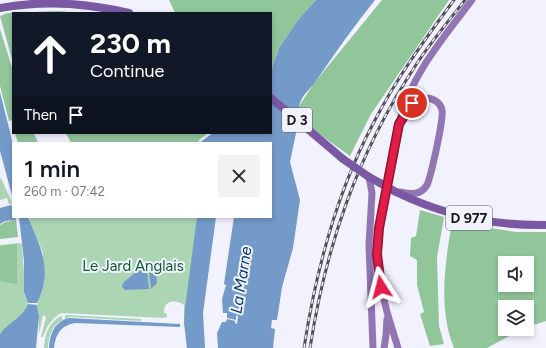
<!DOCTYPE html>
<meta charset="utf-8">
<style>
body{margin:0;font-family:Figtree,sans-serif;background:#f2f2f3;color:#2b2b33;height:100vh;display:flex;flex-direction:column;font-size:15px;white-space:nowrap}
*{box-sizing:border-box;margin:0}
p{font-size:13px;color:#7c7c81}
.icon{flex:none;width:22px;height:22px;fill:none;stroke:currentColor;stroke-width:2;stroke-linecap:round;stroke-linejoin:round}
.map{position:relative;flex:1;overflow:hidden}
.side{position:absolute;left:12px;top:142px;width:260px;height:76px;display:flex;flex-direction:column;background:#fff;border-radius:0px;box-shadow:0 2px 6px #0003}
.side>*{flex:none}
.top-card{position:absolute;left:12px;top:12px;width:260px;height:122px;border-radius:0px;box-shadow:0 2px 6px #0003;background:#111827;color:#fff;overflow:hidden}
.buttons{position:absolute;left:498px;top:256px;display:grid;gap:8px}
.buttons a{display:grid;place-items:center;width:36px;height:36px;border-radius:0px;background:#fff;box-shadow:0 2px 6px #0003;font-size:20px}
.pin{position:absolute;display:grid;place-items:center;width:34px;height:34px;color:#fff;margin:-17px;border:2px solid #fff;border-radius:50%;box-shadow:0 1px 4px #0007}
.me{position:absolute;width:44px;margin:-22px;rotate:351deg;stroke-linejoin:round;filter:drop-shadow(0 0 3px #0008)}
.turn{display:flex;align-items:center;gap:14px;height:84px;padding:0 12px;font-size:18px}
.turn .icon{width:52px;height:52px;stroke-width:2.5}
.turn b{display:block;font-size:28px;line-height:34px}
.then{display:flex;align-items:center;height:38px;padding:0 12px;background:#0003;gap:8px;font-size:15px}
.round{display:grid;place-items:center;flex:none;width:42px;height:42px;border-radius:0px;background:#f2f2f3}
.overview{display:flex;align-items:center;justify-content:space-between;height:68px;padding:0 12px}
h1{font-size:24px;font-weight:600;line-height:30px;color:#111827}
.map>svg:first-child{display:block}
.green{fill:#acd5b3}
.forest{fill:#91c69b;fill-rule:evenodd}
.water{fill:#749ac9}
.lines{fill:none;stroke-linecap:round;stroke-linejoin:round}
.secondary{stroke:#9276b4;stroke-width:7}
.primary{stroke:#7b58a3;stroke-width:8}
.rail-casing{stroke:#525158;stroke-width:3}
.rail{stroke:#f2f1fe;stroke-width:1.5;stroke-dasharray:4.5;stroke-linecap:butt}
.primary-bridge{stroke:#7b58a3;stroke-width:8}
.route-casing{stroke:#92132f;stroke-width:10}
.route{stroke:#e11d48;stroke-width:7}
.labels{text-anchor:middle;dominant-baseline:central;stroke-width:4;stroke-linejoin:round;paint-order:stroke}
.shield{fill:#f2f1fe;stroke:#595860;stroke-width:1}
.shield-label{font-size:14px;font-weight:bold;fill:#18171c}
.park-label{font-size:15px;fill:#095e2a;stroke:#f2f1fe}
.water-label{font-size:16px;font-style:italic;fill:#023a73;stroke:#f2f1fe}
</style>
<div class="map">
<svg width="546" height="348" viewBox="0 0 546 348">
<rect width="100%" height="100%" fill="#f2f1fe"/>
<path class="green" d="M 1,178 L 12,203 L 9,204 L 7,198 L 0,200 L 0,179 Z
M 30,217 L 202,217 L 190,323 L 184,324 L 184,305 C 179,301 168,299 165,307 C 164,309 164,311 164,313 L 167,314 L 167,317 L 163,318 L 61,313 C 52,318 46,327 43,337 L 41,337 L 46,317 L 43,315 L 39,334 L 39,317 L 37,305 L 43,253 L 30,221 Z
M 18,243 L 22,244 L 24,272 L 24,292 L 28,304 L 24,312 L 4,330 L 0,336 L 0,245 Z
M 65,315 L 141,319 L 141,321 L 70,317 L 65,319 Z
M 61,316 L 63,320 C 51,325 49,337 48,348 L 44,348 C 45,334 48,323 61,316 Z"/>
<path class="forest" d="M 169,0 L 316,0 L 298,20 L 279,48 L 271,71 L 271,13 L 175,13 Z
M 382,0 L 449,0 L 371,114 L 350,156 L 304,123 L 299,106 L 315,82 Z
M 58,11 L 82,13 L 13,13 L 13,63 L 0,16 L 7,13 Z
M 0,29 L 13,71 L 13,120 L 9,121 L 0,86 Z
M 15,133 L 34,133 L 38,143 L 18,143 Z
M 66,133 L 208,133 L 199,140 L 199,143 L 71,143 Z
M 420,210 L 444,217 L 437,257 L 439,326 L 444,344 L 430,346 L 420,314 L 424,312 L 417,285 L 417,260 L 410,256 L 411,238 L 416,236 Z
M 16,220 L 18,237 L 0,239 L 0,225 L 5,222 Z
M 452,222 L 516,232 L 546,232 L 546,321 L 527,327 L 527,307 L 505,307 L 505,329 L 522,329 L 487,348 L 454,348 C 438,308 445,263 452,222 ZM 505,263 L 527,263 L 527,285 L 505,285 Z
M 17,244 L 17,284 L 0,281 L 0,246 Z"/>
<path class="water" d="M 316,0 L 375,0 C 354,26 335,53 316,81 C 309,91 303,93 299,106 L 306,117 L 296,133 L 290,162 L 300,200 L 293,248 L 282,287 L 277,320 L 272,320 L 271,328 L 275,329 L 273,348 L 218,348 L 217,333 L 222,322 L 226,322 L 227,319 L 235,321 L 235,323 L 237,324 L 238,316 L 236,315 L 236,320 L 227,318 L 227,313 L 223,313 L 222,299 L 226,285 L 224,284 L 234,217 L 271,217 L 271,143 L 199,143 L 213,133 L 271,133 L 271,71 L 279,48 L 298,20 Z
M 0,92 L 13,144 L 13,199 L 0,151 Z
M 11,205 L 13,207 L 13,217 L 15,217 L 16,220 L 5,221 L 0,224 L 0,208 Z
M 19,217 L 28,217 C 41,248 53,270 37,303 L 28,303 L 24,292 L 24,261 Z
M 197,217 L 216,217 L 203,313 L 205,348 L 187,348 L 184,323 L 185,308 Z
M 155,262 L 157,283 L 151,289 L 148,263 Z
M 146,263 L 149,289 L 125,290 L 122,287 L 123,283 Z
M 28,304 L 37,305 L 39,317 L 36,348 L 0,348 C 0,344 0,339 0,335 C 5,324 22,319 28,304 Z
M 69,318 L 180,324 L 180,327 L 75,323 C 60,326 56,334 54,348 L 49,348 C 50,334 54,322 69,318 Z"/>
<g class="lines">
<path class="secondary" d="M 369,177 L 372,193 L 369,245 L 373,348
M 400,192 C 411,194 420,196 427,185 C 431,176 444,118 442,110 C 441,103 433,98 426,98 C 414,98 409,108 403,117
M 384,348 L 386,335 L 387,319
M 398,348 L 387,312 L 381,287 L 377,253 L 379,227 L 399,124 C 410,76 443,38 472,0"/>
<path class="primary" d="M 0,8 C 43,0 87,3 129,13
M 271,98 L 343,159
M 369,177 L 380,183
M 396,192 C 443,215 493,226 546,225"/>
<g class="rail-casing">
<path id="rail" d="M 304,348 C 316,270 336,193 374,122 C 396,79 425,39 454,0
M 310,348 C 326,246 357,155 414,68 C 429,44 448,22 465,0"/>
</g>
<use href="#rail" class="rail"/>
<path class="primary-bridge" d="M 343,159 L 369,177
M 380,183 L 396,192"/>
</g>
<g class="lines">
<g class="route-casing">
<path id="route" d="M 381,287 L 377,254 L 379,228 L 399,124 L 412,103"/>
</g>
<use href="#route" class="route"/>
</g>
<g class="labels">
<g class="shield">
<rect x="282" y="108" width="30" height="24" rx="3"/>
<rect x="446" y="206" width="46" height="24" rx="3"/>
</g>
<g class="shield-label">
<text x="297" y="120">D 3</text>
<text x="469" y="218">D 977</text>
</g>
<g class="park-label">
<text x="133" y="266">Le Jard Anglais</text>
</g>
<g class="water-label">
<text transform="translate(241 280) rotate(-81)">La Marne</text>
</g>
</g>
</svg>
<div class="buttons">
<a><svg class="icon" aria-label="sound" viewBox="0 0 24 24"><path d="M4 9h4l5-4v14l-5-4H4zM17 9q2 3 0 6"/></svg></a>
<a><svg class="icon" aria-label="layers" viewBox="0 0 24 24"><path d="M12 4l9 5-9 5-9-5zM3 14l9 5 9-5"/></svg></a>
</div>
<div class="pin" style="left:412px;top:103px;background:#d93025"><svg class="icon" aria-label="arrive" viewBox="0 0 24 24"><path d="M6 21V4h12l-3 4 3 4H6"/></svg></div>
<svg class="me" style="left:381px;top:287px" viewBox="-20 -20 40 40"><path d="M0-17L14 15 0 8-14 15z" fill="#e11d48" stroke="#fff" stroke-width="4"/></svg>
<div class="top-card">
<div class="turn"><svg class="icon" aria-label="ahead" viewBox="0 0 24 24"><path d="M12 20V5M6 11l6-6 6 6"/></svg><div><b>230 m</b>Continue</div></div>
<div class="then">Then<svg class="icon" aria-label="arrive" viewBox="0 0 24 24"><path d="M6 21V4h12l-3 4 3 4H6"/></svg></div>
</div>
<section class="side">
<div class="overview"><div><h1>1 min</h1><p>260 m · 07:42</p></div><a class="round"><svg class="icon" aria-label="close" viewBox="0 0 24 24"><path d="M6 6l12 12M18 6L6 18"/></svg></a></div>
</section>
</div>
